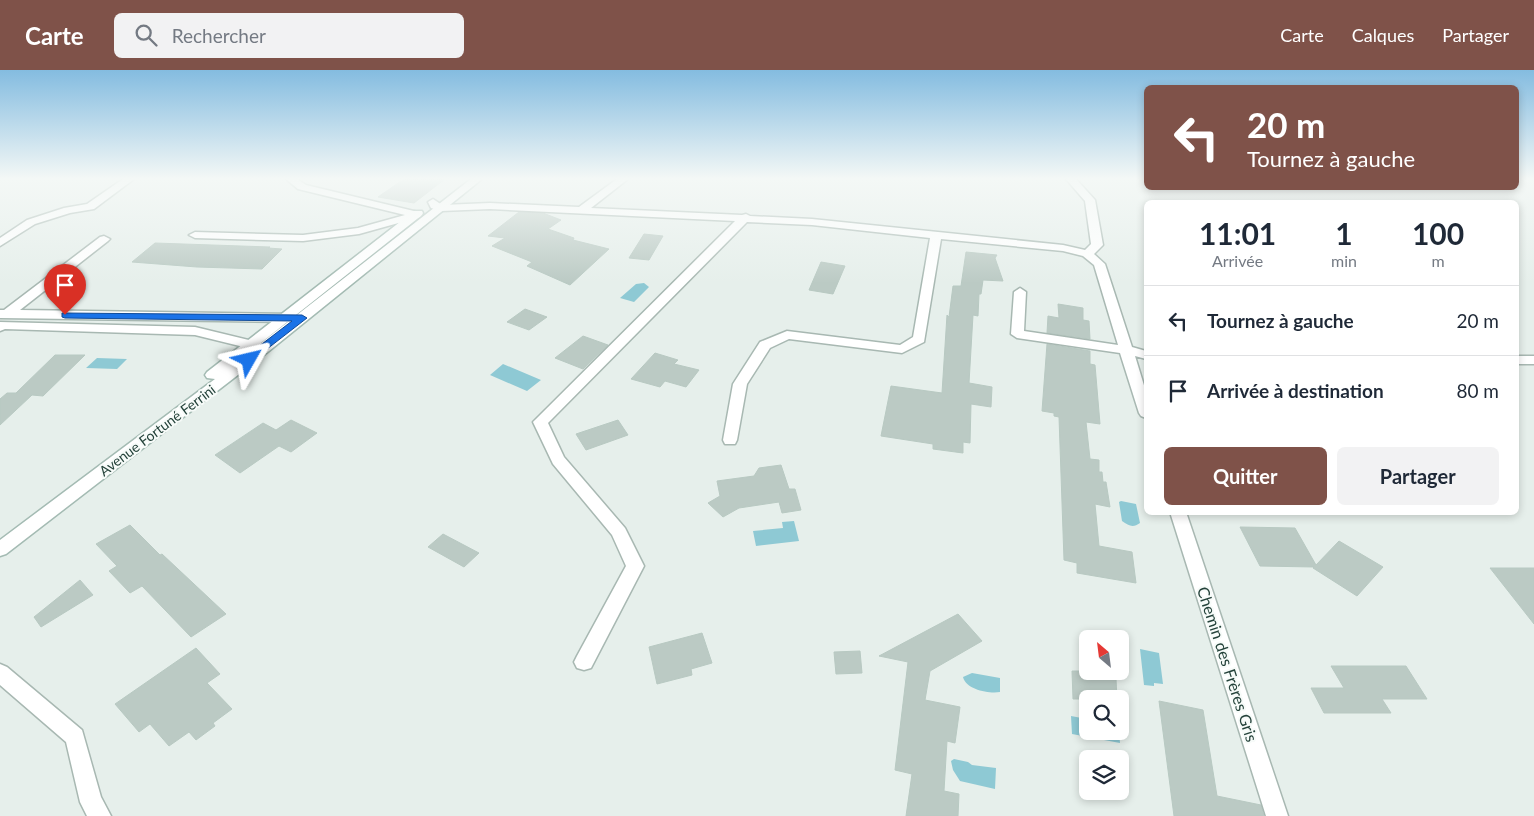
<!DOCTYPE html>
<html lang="fr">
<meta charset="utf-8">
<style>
body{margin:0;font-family:Lato,sans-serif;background:#f2f2f3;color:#1f2937;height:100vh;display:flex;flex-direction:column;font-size:19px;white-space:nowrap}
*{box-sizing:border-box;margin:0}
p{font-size:16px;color:#747a83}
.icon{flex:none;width:28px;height:28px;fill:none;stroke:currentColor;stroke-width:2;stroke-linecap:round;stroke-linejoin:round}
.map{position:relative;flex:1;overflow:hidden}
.details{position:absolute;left:1144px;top:130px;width:375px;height:315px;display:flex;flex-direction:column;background:#fff;border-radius:8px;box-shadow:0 2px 8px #0003}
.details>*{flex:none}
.guide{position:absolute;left:1144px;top:15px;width:375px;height:105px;border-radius:8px;box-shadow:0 2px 8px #0003;background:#7f5249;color:#fff;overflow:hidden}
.needle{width:32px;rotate:332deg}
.controls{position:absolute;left:1079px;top:560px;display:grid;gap:10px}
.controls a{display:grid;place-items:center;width:50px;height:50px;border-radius:8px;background:#fff;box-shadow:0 2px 8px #0003;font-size:25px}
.pin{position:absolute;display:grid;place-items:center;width:42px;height:42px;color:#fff;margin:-51px -21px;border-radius:50% 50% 50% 0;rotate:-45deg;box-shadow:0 0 5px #0007}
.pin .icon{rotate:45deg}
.me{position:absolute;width:55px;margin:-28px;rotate:53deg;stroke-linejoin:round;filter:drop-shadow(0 0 4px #0008)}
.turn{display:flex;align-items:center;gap:18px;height:105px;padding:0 20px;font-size:22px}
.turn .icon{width:65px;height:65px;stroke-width:2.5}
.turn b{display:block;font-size:35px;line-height:42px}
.eta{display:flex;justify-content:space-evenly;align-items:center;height:85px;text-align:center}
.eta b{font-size:30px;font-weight:700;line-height:35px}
.primary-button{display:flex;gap:10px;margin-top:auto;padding:10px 20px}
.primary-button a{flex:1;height:58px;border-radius:8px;background:#7f5249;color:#fff;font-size:20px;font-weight:700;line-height:58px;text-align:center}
.primary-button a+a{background:#f2f2f3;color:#1f2937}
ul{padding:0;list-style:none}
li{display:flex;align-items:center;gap:15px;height:70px;padding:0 20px;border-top:1px solid #e0e1e3}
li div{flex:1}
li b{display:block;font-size:19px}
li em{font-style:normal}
header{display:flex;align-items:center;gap:30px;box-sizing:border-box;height:70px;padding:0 25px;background:#7f5249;color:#fff}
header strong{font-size:24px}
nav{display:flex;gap:28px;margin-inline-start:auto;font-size:18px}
.search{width:350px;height:45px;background:#f2f2f3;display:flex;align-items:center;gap:12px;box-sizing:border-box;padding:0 18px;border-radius:8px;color:#747a83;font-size:19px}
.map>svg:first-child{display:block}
.water{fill:#8ec9d4}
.building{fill:#bbcac4;stroke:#b8c9c2}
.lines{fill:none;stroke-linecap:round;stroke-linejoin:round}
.street-casing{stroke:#a8b8b2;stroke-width:3}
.secondary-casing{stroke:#a4bbb3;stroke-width:3}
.street{fill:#fff;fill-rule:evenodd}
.secondary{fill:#fff;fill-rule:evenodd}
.route{fill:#1a73e8;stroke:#114b97}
.labels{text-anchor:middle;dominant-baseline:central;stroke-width:4;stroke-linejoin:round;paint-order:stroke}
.street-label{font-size:14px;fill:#24423a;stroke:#f7fbf9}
.near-street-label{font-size:16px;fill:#24423a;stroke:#f7fbf9}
</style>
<header>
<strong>Carte</strong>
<div class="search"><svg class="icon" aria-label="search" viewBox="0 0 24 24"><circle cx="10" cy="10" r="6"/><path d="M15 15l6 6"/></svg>Rechercher</div>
<nav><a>Carte</a><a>Calques</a><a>Partager</a></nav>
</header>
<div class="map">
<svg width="1534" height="746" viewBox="0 0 1534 746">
<rect width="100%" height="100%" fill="#e6efeb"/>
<path class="water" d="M 644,213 L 649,217 L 634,232 L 620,228 L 636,214 Z
M 97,288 L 127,289 L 117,299 L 86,298 Z
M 503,294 L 541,310 L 527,321 L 490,305 Z
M 1121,431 L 1136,434 L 1140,453 C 1133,458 1129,456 1122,451 L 1119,432 Z
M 794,451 L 799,471 L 756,476 L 753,461 L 783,458 L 782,452 Z
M 1140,579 L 1159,583 L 1163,614 L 1154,613 L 1154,616 L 1144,615 Z
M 972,603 L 1000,608 L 1000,622 C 990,624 966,620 963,607 Z
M 1071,646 L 1087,649 L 1088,661 L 1119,661 L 1120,673 L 1072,664 Z
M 954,689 L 968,692 L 972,695 L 996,698 L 995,719 L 960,711 L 953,700 L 951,691 Z"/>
<path class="building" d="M 404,109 L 445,109 L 414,133 L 378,127 Z
M 519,142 L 543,143 L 561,150 L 548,159 L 574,168 L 573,170 L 609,179 L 570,215 L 527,196 L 532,192 L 492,176 L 505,168 L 488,166 Z
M 644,164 L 663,166 L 649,190 L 629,188 Z
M 155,173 L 270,177 L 268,178 L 282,179 L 262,199 L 197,197 L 132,192 Z
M 966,182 L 997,185 L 995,188 L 1003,211 L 983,210 L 981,224 L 979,224 L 978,246 L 973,245 L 969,313 L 992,317 L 991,337 L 971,334 L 970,373 L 963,372 L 963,383 L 933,379 L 933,374 L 881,366 L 891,316 L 942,323 L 947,245 L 949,247 L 953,216 L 961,216 Z
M 821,192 L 845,196 L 833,224 L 809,220 Z
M 1058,234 L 1083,238 L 1083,250 L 1089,251 L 1090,269 L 1047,263 L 1048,246 L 1059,248 Z
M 525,239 L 547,247 L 529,260 L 507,252 Z
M 583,266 L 608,275 L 583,299 L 555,288 Z
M 1047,274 L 1090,281 L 1090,294 L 1095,295 L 1100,354 L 1086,352 L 1090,389 L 1099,390 L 1099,402 L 1102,402 L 1103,412 L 1106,412 L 1110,437 L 1095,434 L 1099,476 L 1132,482 L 1136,513 L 1077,503 L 1077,493 L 1064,490 L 1059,347 L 1054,346 L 1054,343 L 1042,341 Z
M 655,283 L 678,290 L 674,294 L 699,300 L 686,317 L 665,311 L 660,317 L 631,309 Z
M 55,285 L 85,285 L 43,326 L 32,325 L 0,355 L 0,329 L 7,323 L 16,323 Z
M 291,350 L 317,363 L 291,382 L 279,376 L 240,403 L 215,385 L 263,353 L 276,360 Z
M 618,350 L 628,365 L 586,380 L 576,364 Z
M 781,395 L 789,419 L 795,419 L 801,440 L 782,443 L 779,432 L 739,438 L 723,447 L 708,433 L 720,426 L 717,411 L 754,406 L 759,398 Z
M 130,455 L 160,485 L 162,484 L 226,544 L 191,567 L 142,516 L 130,523 L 109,501 L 117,496 L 96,474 Z
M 1240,457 L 1295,458 L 1316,495 L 1339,471 L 1383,497 L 1357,526 L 1313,498 L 1314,497 L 1260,496 Z
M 443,464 L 479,483 L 464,497 L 428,477 Z
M 1490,498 L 1534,498 L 1534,554 Z
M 80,510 L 93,525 L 41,557 L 34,547 Z
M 958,544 L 982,571 L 930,601 L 925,630 L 960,637 L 955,673 L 947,671 L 944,721 L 959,724 L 958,746 L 906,746 L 912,704 L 895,700 L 908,592 L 879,586 Z
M 702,563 L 712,593 L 691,599 L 692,605 L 657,614 L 649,577 Z
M 196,578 L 220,604 L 207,613 L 232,639 L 213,653 L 215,656 L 196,670 L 189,662 L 169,676 L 150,654 L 139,662 L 115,634 Z
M 860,581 L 862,603 L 836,604 L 834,582 Z
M 1331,596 L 1406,596 L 1427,629 L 1382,629 L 1391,643 L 1324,643 L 1311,618 L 1344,618 Z
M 1072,601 L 1107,601 L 1108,607 L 1116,609 L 1117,629 L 1073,629 Z
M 1159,631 L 1203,640 L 1217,726 L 1261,735 L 1264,746 L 1174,746 Z"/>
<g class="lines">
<g class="street-casing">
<path id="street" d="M 123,109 L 134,109 L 94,139 L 70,143 L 35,154 L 0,176 L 0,168 L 27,150 L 64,138 L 87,134 Z
M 286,109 L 297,109 L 306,115 L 418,142 L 421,145 L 420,147 L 359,164 L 303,171 L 195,168 L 189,165 L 195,162 L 303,165 L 358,158 L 405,145 L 298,119 Z
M 617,109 L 628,109 L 591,138 L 742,145 L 746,144 L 750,146 L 812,149 L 1063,175 L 1085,180 L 1091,174 L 1085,131 L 1066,109 L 1076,109 L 1095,130 L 1103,175 L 1094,184 L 1105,194 L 1132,277 L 1146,281 L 1146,289 L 1135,286 L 1146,322 L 1146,348 L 1141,346 L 1139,343 L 1120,283 L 1017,268 L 1011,264 L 1014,222 L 1020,218 L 1026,222 L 1024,261 L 1118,275 L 1094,195 L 1083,186 L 1063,181 L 941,169 L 924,272 L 902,283 L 789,269 L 770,278 L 747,314 L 737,370 L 735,374 L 725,374 L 723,370 L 733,314 L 760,272 L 787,261 L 900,275 L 913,267 L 930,168 L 812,155 L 747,152 L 548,353 L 564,387 L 625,458 L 644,496 L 591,598 L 584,600 L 577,598 L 574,592 L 577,586 L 626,496 L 612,465 L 553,394 L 533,352 L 735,151 L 490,139 L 441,141 L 431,138 L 428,132 L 433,129 L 442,135 L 490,133 L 579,137 Z
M 104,166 L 110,169 L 108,171 L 20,240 L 295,244 L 301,248 L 295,252 L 0,248 L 0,240 L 4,240 L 100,167 Z
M 0,252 L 195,257 L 269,275 L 271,278 L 264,282 L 195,265 L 5,259 L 0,261 Z
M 1516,286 L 1534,286 L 1534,294 L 1516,294 Z
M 1170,442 L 1186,442 L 1288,746 L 1266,746 Z
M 0,594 L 7,597 L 82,660 L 101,727 L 111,746 L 87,746 L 80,732 L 66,672 L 0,615 Z"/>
</g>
<g class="secondary-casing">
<path id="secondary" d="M 471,109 L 482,109 L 269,281 L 6,484 L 0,486 L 0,470 L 215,309 L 207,308 L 205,305 L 207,302 L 414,141 L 422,141 L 423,143 L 422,145 L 238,291 Z"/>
</g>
<use href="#street" class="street"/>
<use href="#secondary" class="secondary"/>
</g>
<linearGradient id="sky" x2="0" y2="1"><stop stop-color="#84bce0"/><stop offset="0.51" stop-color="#f4f8f6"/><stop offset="1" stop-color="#f4f8f6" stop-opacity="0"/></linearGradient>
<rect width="1534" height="213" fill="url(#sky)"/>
<path class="route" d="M 62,243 L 302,245 L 307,248 L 249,293 L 244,290 L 245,287 L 292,251 L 65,248 L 62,247 Z"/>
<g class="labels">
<g class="street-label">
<text transform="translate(157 360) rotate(-37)">Avenue Fortuné Ferrini</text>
</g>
<g class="near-street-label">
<text transform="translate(1228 594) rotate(72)">Chemin des Frères Gris</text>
</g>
</g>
</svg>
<div class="controls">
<a><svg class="needle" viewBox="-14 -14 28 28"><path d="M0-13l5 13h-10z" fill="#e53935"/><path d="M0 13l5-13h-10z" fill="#747a83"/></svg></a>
<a><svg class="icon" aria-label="search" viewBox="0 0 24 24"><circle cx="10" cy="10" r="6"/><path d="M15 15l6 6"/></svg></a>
<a><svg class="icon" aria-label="layers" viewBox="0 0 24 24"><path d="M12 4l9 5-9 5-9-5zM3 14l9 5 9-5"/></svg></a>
</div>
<div class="pin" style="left:65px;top:245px;background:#d93025"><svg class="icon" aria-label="arrive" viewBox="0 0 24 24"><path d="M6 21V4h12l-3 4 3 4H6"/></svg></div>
<svg class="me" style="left:249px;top:290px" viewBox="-20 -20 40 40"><path d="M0-17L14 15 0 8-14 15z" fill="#1a73e8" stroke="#fff" stroke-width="4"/></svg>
<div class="guide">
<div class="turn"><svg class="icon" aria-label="left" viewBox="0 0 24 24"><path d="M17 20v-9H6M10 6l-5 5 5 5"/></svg><div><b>20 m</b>Tournez à gauche</div></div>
</div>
<section class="details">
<div class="eta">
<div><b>11:01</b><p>Arrivée</p></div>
<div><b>1</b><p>min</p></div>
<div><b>100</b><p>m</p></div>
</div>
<ul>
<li><svg class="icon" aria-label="left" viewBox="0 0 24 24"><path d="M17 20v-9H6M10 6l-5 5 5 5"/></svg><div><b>Tournez à gauche</b></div><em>20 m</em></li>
<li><svg class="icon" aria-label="arrive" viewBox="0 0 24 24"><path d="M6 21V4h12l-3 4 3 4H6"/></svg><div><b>Arrivée à destination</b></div><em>80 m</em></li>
</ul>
<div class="primary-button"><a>Quitter</a><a>Partager</a></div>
</section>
</div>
